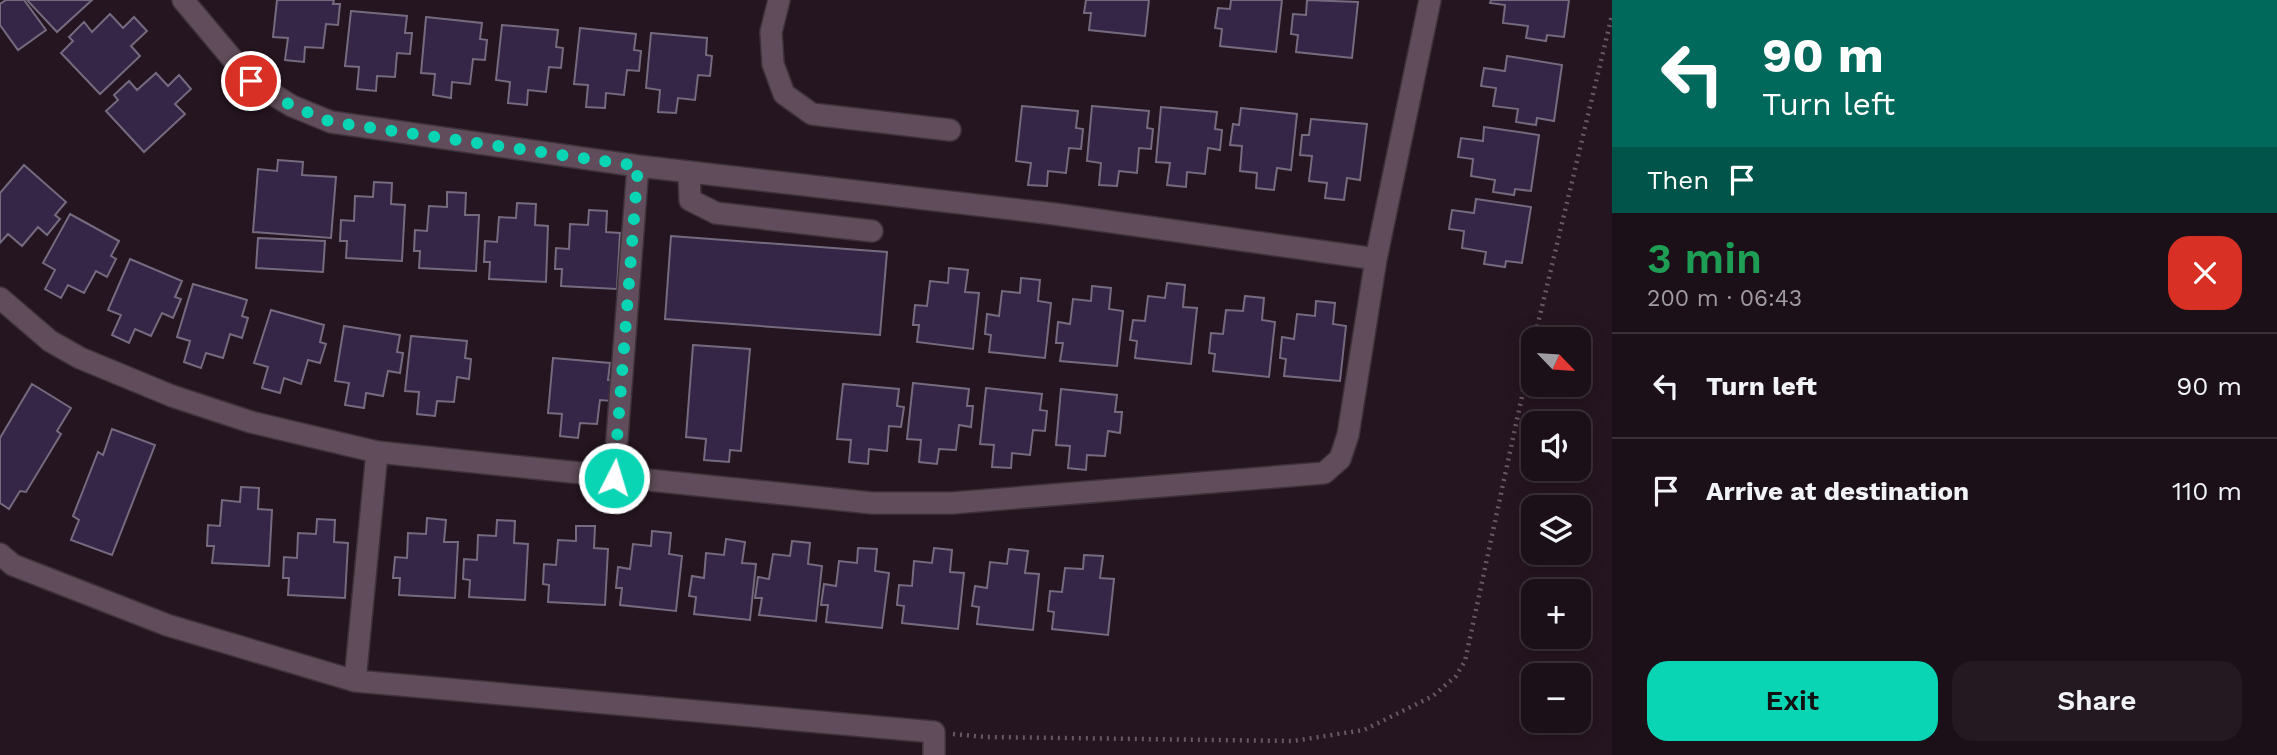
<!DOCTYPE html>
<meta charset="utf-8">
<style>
body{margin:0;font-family:"Work Sans",sans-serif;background:#251921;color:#f1f3f6;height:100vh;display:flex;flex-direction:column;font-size:26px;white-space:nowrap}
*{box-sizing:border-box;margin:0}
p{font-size:23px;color:#a09da2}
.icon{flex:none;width:38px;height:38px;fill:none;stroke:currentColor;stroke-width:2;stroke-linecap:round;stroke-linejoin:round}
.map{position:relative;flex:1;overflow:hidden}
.sheet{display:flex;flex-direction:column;background:#1c1018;width:665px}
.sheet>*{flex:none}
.guide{background:#00695c;color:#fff;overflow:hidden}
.needle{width:46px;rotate:115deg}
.controls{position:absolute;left:1521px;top:327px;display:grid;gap:14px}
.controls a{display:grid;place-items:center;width:70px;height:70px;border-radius:14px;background:#1c1018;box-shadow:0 4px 18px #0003,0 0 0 2px #3a3037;font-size:35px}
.pin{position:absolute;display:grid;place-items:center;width:60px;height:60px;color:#fff;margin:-30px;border:4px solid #fff;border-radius:50%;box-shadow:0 2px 7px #0007}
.me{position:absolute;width:77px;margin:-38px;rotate:5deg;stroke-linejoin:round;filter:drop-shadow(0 0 5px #0008)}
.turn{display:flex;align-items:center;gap:24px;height:147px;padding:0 35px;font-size:32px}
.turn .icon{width:91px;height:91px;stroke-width:2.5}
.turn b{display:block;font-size:49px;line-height:60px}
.then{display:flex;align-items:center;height:66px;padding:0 35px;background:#0003;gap:14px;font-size:26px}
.round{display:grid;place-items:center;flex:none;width:74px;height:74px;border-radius:21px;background:#251921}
.overview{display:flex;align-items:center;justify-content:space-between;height:119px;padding:0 35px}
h1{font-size:42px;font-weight:600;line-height:52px;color:#1e9e55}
.button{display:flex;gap:14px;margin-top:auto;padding:14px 35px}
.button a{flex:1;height:80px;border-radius:21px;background:#09d5b5;color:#111;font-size:28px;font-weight:600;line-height:80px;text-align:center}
.button a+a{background:#251921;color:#f1f3f6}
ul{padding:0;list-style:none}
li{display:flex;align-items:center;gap:21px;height:105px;padding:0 35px;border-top:2px solid #3a3037}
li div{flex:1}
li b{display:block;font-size:26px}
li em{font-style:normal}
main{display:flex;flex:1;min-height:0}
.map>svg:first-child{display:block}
.building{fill:#352547;stroke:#746b7f;stroke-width:2}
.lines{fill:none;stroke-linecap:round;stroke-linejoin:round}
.minor-casing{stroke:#3e323a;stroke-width:24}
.path{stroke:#675862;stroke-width:4.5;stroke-dasharray:2 5;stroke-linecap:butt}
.minor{stroke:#604c5a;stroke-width:21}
.route{stroke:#09d5b5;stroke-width:12;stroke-dasharray:0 21.6}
</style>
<main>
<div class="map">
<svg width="1612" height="755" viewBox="0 0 1612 755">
<rect width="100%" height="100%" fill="#251520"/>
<path class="building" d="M 6,0 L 24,0 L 46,30 L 18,50 L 0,25 L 0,4 Z
M 27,0 L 92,0 L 57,32 Z
M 277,0 L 334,0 L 333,4 L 340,4 L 338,25 L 326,24 L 323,48 L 305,47 L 304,62 L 285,60 L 288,38 L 273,37 Z
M 1086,0 L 1149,0 L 1145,36 L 1089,30 L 1091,13 L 1084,13 Z
M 1231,0 L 1282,0 L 1276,52 L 1220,46 L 1222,29 L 1215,28 L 1218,8 L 1230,9 Z
M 1307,0 L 1358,2 L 1352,58 L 1296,52 L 1298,35 L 1291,34 L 1293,14 L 1306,15 Z
M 1491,0 L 1569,0 L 1564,37 L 1547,35 L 1546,41 L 1526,38 L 1528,26 L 1503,23 L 1505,5 L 1490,3 Z
M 351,11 L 407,16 L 405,33 L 412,33 L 410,54 L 397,53 L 395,77 L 377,76 L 376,91 L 357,89 L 359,67 L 345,66 Z
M 110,14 L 123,28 L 134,17 L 147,31 L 131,46 L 140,56 L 100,94 L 61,53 L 73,41 L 69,37 L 84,22 L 92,32 Z
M 426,17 L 482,23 L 480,39 L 487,40 L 485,60 L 473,59 L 470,84 L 452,82 L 451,98 L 433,95 L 435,74 L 421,73 Z
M 502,25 L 558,30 L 556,47 L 563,48 L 561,68 L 549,67 L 546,92 L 528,90 L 527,105 L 508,103 L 510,82 L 496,80 Z
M 580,28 L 636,34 L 634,50 L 641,51 L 639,71 L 627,70 L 624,95 L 606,93 L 605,108 L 586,107 L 588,85 L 574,84 Z
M 651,33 L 707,38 L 706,55 L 712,56 L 710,76 L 698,75 L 695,100 L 678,98 L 676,113 L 658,112 L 660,90 L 646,88 Z
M 1507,56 L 1562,65 L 1554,121 L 1537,118 L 1536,125 L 1516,122 L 1518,109 L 1493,106 L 1496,88 L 1481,86 L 1484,68 L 1505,71 Z
M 156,73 L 168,86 L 179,75 L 191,89 L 175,104 L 185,114 L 144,152 L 106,111 L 118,100 L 114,95 L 129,81 L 137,90 Z
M 1022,106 L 1078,111 L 1076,128 L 1083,129 L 1081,149 L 1069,148 L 1066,173 L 1048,171 L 1047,186 L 1028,185 L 1031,163 L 1016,161 Z
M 1092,106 L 1149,111 L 1147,128 L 1153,129 L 1151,149 L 1139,148 L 1137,173 L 1119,171 L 1117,186 L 1099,185 L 1101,163 L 1087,161 Z
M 1161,107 L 1217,112 L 1215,129 L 1222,130 L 1220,150 L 1208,148 L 1205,174 L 1187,172 L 1186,187 L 1167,185 L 1170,163 L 1156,162 Z
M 1241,108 L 1297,114 L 1291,170 L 1277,168 L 1274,190 L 1256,188 L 1257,173 L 1240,171 L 1242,146 L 1230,145 L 1233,124 L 1239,125 Z
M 1311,119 L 1367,124 L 1360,180 L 1347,178 L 1344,200 L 1325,198 L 1327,183 L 1309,181 L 1312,156 L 1300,155 L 1302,135 L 1309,135 Z
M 1484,127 L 1539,135 L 1531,191 L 1515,189 L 1514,195 L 1493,192 L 1495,180 L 1471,176 L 1473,159 L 1458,157 L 1461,138 L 1483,141 Z
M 278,160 L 303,162 L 302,175 L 336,177 L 331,238 L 253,232 L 258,169 L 277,171 Z
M 24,165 L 66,202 L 55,215 L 60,219 L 47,235 L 38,227 L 22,246 L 8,234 L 0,243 L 0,193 Z
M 374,182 L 392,183 L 391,204 L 405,205 L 402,261 L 346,258 L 347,241 L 340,241 L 341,220 L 354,221 L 355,196 L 373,197 Z
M 447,192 L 466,193 L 465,215 L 479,215 L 476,271 L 419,268 L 420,251 L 414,251 L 415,230 L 427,231 L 429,206 L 447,207 Z
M 1476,199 L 1531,207 L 1522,263 L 1506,261 L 1505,267 L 1484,264 L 1486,252 L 1462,248 L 1464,231 L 1449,229 L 1452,210 L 1474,213 Z
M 517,203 L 536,204 L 535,225 L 548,226 L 546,282 L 489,279 L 490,262 L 484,262 L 485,241 L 497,242 L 499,217 L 516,218 Z
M 589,210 L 607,211 L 606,232 L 620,233 L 617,289 L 561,286 L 562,269 L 555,269 L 556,248 L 569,249 L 570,224 L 588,225 Z
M 70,214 L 119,241 L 111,256 L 116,259 L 107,277 L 96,271 L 84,293 L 68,285 L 61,298 L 45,289 L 55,270 L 43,263 Z
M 671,236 L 887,252 L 880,335 L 665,319 Z
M 258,238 L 325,241 L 323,272 L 256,268 Z
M 130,259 L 182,281 L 175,297 L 181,299 L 173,318 L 162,313 L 151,336 L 135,329 L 129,343 L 112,335 L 121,315 L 108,310 Z
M 949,268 L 968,270 L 965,292 L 979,293 L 973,349 L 917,342 L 919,325 L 913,325 L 915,305 L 927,306 L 930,281 L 948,283 Z
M 1021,278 L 1040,280 L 1038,301 L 1051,303 L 1045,358 L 989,352 L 991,335 L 985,334 L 987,314 L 999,316 L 1002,291 L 1020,293 Z
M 1167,283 L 1185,285 L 1183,307 L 1197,308 L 1191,364 L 1135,358 L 1137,341 L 1130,340 L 1133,320 L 1145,321 L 1148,296 L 1165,298 Z
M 193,284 L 247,300 L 242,316 L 248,318 L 242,338 L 230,334 L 223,358 L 206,353 L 201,368 L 184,362 L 190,341 L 177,337 Z
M 1092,286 L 1111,288 L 1109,309 L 1123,311 L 1117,366 L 1060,361 L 1063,343 L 1056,343 L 1058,322 L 1070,324 L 1073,299 L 1091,301 Z
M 1245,296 L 1264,298 L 1262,320 L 1275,322 L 1269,377 L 1213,371 L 1215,354 L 1209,353 L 1211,333 L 1223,334 L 1226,310 L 1243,311 Z
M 1316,301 L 1335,303 L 1333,324 L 1346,326 L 1340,381 L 1284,376 L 1286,359 L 1280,358 L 1282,337 L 1294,339 L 1297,314 L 1315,316 Z
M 271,310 L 324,325 L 320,342 L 326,344 L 320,363 L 308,360 L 301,384 L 284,378 L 280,393 L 262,388 L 268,367 L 254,363 Z
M 344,326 L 400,335 L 397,352 L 403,353 L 400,373 L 388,371 L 383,396 L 366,393 L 364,408 L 345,405 L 349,383 L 335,381 Z
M 411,336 L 467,341 L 465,358 L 471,359 L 469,379 L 457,377 L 454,402 L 437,401 L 435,416 L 417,414 L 419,392 L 405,391 Z
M 693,345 L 750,349 L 741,451 L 730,450 L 729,462 L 704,460 L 706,439 L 686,437 Z
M 553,358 L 610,363 L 608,380 L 614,380 L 612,401 L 600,400 L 597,424 L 580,423 L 578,438 L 560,436 L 562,414 L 548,413 Z
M 913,383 L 969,389 L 967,406 L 973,406 L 971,427 L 959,425 L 956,450 L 939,449 L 937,464 L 919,462 L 921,440 L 907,439 Z
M 32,384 L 71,408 L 57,431 L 61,434 L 26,492 L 20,491 L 9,509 L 0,503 L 0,438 Z
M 843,384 L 899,389 L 897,406 L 904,407 L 901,427 L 889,426 L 887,451 L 869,449 L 868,464 L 849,462 L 851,440 L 837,439 Z
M 986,388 L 1042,394 L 1040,410 L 1047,411 L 1045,431 L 1033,430 L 1030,455 L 1012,453 L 1011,468 L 992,467 L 994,445 L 980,444 Z
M 1061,389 L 1117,395 L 1115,412 L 1122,412 L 1120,433 L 1108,431 L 1105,456 L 1087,455 L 1086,470 L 1068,468 L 1070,446 L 1056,445 Z
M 112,429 L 155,445 L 112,555 L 71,540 L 79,520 L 73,516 L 98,452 L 103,455 Z
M 241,487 L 259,488 L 258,509 L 272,510 L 269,566 L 212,563 L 214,546 L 207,546 L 208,525 L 220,526 L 222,500 L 240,502 Z
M 427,518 L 446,520 L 444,542 L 458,542 L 455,598 L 399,595 L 400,578 L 393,578 L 395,557 L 407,558 L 408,533 L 426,534 Z
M 317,519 L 335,520 L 334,542 L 348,543 L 345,598 L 288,595 L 289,578 L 283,578 L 284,557 L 297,558 L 298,533 L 316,534 Z
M 497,520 L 515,521 L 514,543 L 528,544 L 525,600 L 469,597 L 470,580 L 463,579 L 464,559 L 477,560 L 478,535 L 496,536 Z
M 576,526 L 595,526 L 594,548 L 608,549 L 605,605 L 548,602 L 549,585 L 543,584 L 544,564 L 556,565 L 558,540 L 576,541 Z
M 652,531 L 671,533 L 669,554 L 682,556 L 676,611 L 620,605 L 622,588 L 616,588 L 618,567 L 630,569 L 633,544 L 651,546 Z
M 726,539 L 745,542 L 742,563 L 756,564 L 750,620 L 694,614 L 696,597 L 689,596 L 692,576 L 704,578 L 706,553 L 724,555 Z
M 792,541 L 810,543 L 808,564 L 822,566 L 816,621 L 759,615 L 762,598 L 755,598 L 758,577 L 769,579 L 773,554 L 790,556 Z
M 858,548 L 877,549 L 875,571 L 889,573 L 882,628 L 826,622 L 828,605 L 821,605 L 824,584 L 836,586 L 839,561 L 857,563 Z
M 934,548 L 952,550 L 950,572 L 964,573 L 958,629 L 902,623 L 904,606 L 897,605 L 899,585 L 912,586 L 914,561 L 932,563 Z
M 1009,549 L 1028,551 L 1025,573 L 1039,574 L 1033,630 L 977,624 L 979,607 L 972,606 L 975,586 L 987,588 L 990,562 L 1007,564 Z
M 1084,555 L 1103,556 L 1100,578 L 1114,579 L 1108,635 L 1052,629 L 1054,612 L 1048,611 L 1050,591 L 1062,592 L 1065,568 L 1083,569 Z"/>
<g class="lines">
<g class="minor-casing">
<path id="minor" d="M 183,0 L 251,81 L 292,106 L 331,122 L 638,166 L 1055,214 L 1376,259
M 779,0 L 771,32 L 773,64 L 784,94 L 812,114 L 950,130
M 689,172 L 690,200 L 716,213 L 872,231
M 0,298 L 50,341 L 80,358 L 172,396 L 251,422 L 377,452 L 872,503 L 952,503 L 1324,473 L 1340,459 L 1348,435 L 1376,259 L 1430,0
M 614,478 L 638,166
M 0,554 L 13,565 L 167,625 L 355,681 L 934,732 L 934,755
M 355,681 L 377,452"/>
</g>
<path class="path" d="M 1534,340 L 1612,15
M 953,734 L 985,737 L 1293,741 L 1364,730 L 1433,696 L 1456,676 L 1465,661 L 1533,345"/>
<use href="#minor" class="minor"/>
</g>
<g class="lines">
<path class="route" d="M 251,81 L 292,106 L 331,122 L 638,166 L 614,478"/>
</g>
</svg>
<div class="controls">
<a><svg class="needle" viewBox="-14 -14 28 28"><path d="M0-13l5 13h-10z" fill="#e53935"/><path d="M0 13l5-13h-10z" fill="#a09da2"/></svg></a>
<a><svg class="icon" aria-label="sound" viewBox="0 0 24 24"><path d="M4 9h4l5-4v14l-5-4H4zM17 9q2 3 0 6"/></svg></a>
<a><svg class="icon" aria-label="layers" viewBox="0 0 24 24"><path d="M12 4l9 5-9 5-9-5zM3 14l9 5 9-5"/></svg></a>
<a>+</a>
<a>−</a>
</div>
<div class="pin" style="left:251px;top:81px;background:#d93025"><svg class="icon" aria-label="arrive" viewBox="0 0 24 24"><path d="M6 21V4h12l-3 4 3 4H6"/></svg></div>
<svg class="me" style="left:614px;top:478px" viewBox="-20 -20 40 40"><circle r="17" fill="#09d5b5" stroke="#fff" stroke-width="3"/><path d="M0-11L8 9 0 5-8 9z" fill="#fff"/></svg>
</div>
<section class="sheet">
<div class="guide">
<div class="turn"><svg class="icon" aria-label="left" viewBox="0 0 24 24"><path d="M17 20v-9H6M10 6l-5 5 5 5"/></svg><div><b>90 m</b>Turn left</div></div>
<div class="then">Then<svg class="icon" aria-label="arrive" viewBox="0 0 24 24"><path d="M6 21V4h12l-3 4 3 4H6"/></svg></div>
</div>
<div class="overview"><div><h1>3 min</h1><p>200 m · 06:43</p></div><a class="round" style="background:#d93025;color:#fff"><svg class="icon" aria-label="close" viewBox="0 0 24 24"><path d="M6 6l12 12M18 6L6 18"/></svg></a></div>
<ul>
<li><svg class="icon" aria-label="left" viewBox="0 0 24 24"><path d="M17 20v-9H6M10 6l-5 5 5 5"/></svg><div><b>Turn left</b></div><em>90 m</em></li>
<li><svg class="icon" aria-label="arrive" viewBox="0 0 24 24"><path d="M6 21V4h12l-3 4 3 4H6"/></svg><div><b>Arrive at destination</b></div><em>110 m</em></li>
</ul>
<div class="button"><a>Exit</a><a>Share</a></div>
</section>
</main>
